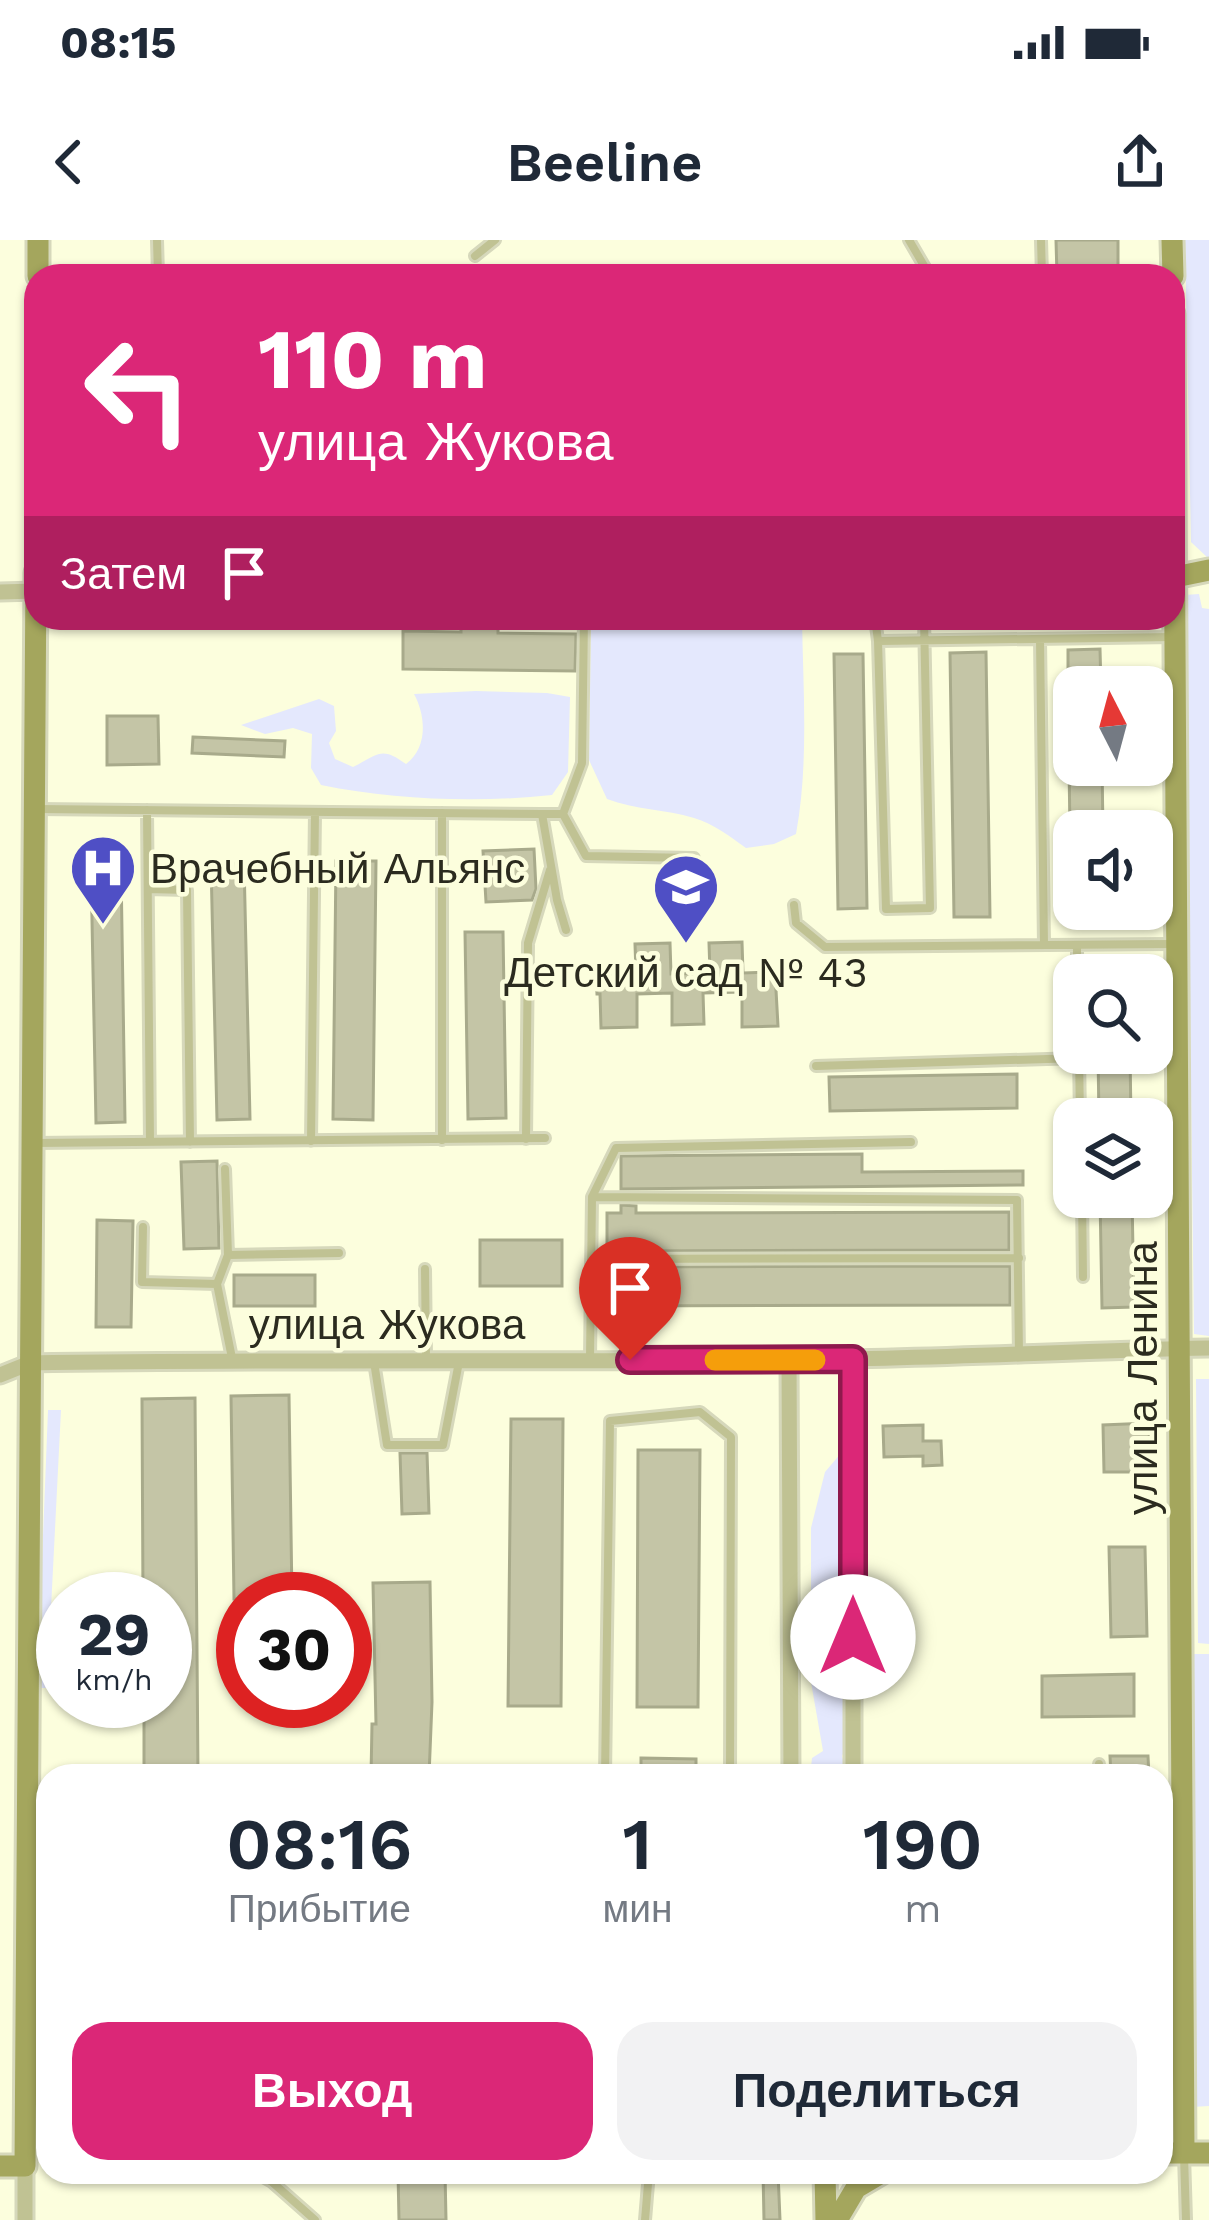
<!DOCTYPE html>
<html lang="ru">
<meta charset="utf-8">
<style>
body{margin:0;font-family:"Work Sans",sans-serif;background:#f2f2f3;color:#1f2937;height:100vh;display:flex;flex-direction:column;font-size:45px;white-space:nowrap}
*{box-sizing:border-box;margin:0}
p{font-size:39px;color:#747a83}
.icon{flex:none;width:66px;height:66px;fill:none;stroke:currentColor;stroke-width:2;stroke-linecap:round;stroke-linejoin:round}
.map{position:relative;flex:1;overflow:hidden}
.drawer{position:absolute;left:36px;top:1524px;width:1137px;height:420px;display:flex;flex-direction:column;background:#fff;border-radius:36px;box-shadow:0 3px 9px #0004}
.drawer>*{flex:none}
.guide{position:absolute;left:24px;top:24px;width:1161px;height:366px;border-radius:36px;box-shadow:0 3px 9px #0004;background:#db2777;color:#fff;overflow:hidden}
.needle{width:78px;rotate:354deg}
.tools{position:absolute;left:1053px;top:426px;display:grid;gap:24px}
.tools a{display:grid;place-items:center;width:120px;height:120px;border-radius:24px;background:#fff;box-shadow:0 3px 9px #0004;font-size:60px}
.speed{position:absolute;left:36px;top:1332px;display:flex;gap:24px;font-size:60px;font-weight:700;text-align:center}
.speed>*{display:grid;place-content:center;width:156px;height:156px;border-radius:50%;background:#fff;box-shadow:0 3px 9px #0004;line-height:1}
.speed small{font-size:30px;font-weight:400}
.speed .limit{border:18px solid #d22;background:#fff;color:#111}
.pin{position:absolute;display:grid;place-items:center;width:102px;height:102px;color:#fff;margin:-123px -51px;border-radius:50% 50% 50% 0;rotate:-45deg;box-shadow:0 0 12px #0007}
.pin .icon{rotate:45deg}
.me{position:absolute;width:132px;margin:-66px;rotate:0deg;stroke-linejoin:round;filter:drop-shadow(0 0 9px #0008)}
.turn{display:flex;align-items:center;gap:42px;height:252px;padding:0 36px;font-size:54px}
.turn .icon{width:156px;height:156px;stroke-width:2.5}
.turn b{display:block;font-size:84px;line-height:102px}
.then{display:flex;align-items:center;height:114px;padding:0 36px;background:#0003;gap:24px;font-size:45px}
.eta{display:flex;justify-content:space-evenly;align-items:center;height:204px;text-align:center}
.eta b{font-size:72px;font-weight:600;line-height:84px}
.cta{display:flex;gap:24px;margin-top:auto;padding:24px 36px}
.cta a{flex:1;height:138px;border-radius:36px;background:#db2777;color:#fff;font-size:48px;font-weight:600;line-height:138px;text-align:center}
.cta a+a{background:#f2f2f3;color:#1f2937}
.status{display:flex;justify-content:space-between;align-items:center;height:84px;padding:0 60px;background:#fff;direction:ltr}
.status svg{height:33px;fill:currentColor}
header{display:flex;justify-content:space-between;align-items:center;height:156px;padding:0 36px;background:#fff;font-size:54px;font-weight:600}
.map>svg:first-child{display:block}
.green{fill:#e4e8fd}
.building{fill:#c4c5a6;stroke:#a8aa8b;stroke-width:3}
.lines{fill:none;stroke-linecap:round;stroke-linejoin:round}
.lane-casing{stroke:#d6d8bb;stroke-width:14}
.street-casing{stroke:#d6d8bb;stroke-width:21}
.secondary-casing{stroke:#d6d8bb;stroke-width:27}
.lane{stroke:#c0c293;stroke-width:8}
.street{stroke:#c0c293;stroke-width:15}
.secondary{stroke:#a4a65d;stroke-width:21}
.route-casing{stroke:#8e194d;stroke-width:30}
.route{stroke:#db2777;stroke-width:21}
.slow{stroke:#f59e0b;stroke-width:21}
.labels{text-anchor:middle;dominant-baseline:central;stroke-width:9;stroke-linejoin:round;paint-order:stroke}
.poi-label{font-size:42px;fill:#2b2b1f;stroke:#fcfedd;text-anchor:start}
.street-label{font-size:42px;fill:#2b2b1f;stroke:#fcfedd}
</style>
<div class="status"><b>08:15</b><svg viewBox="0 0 49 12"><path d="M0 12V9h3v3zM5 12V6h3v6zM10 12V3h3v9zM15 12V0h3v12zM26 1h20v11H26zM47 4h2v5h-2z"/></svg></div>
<header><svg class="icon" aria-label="back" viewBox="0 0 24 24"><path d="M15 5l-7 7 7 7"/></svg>Beeline<svg class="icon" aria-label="share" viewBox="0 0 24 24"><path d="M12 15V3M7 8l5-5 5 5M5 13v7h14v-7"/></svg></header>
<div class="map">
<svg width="1209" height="1980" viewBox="0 0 1209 1980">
<rect width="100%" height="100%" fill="#fcfedd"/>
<path class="green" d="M 1185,0 L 1209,0 L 1209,319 L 1191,302 Z
M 1199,354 L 1202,368 L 1209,369 L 1209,1096 L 1194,1094 L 1185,355 Z
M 595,378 L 802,378 C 803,449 809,524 796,594 L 774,604 L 746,608 C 729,596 714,584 694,578 C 665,569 635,570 607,559 L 589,520 L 591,383 Z
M 476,451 L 547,453 L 570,457 L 568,532 L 552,555 C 477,563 395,560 321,545 L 311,528 L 312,494 L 293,488 L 265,494 L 241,485 L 319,459 L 334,466 L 336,491 L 329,503 L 335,519 L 353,527 C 379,514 381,506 406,524 C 428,508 426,476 414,454 Z
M 1196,1139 L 1209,1139 L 1209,1404 L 1198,1403 Z
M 48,1170 L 61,1170 L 47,1448 L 37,1448 Z
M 847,1206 L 848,1352 L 838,1363 L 848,1397 L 848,1437 L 844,1466 L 848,1504 L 842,1516 L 848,1536 L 810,1536 L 812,1518 L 823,1511 L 811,1442 L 811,1288 L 825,1232 Z
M 1191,1414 L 1209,1414 L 1209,1866 L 1192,1867 Z"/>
<path class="building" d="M 1056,0 L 1118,0 L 1118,36 L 1057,36 Z
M 461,378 L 498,378 L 498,393 L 576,394 L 575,431 L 403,429 L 403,391 L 461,392 Z
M 1100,409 L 1101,447 L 1068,447 L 1068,410 Z
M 986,412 L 990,677 L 954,677 L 950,413 Z
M 834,414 L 863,414 L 867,668 L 838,669 Z
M 107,476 L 158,476 L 159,524 L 107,525 Z
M 193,497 L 285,501 L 284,517 L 192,513 Z
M 1069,525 L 1102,525 L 1103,591 L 1070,591 Z
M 534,609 L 536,649 L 532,660 L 486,662 L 483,611 Z
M 336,621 L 376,621 L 373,880 L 333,879 Z
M 244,623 L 250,879 L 217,880 L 211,624 Z
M 121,628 L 125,882 L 96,883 L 91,629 Z
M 465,692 L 503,692 L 506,878 L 468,879 Z
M 742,702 L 743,733 L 775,732 L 778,786 L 742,787 L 742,752 L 703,753 L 704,784 L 672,785 L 672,753 L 637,754 L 637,787 L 601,788 L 600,754 L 597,754 L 596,734 L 636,733 L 635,704 L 670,703 L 671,734 L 710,733 L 709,703 Z
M 1098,813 L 1130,813 L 1131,879 L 1099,879 Z
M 1017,834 L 1017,868 L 830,871 L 829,837 Z
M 862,914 L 862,932 L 1023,931 L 1023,945 L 621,949 L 621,916 Z
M 217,921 L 219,1008 L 184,1009 L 181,922 Z
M 1100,957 L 1132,957 L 1134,1067 L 1102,1068 Z
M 621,965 L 636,966 L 636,973 L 1009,972 L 1009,1010 L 607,1011 L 607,973 L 621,973 Z
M 97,980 L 133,981 L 131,1087 L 96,1087 Z
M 480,1000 L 562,1000 L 562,1046 L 480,1046 Z
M 1010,1026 L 1010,1065 L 605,1066 L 604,1032 L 607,1032 L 607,1027 Z
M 234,1035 L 315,1035 L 315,1066 L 234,1066 Z
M 289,1155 L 292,1359 L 234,1359 L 231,1156 Z
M 195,1158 L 198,1536 L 144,1536 L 144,1461 L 165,1461 L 165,1359 L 143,1359 L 142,1159 Z
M 511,1179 L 563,1179 L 561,1466 L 508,1466 Z
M 1149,1183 L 1150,1232 L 1104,1232 L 1103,1185 Z
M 923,1185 L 923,1201 L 941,1201 L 942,1225 L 923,1226 L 923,1216 L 884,1217 L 883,1186 Z
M 638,1210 L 700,1210 L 698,1467 L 637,1467 Z
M 400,1213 L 427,1213 L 429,1273 L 402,1274 Z
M 1109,1307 L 1145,1307 L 1147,1396 L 1111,1397 Z
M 430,1342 L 432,1462 L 429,1536 L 371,1536 L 372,1484 L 376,1484 L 373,1343 Z
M 1134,1434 L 1134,1476 L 1042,1477 L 1042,1436 Z
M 1110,1516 L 1148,1516 L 1149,1536 L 1111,1536 Z
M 641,1518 L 696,1519 L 696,1536 L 641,1536 Z
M 398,1932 L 445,1932 L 446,1980 L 399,1980 Z
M 763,1932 L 778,1932 L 780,1980 L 764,1980 Z"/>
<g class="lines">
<g class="lane-casing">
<path id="lane" d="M 157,0 L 158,36 L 394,31
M 909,0 L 930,36
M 1041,0 L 1042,36
M 475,16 L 495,0
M 137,36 L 158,36
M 875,378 L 878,401 L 1174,397
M 1040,399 L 1044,705
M 878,401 L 886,669 L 930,668 L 924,378
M 37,569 L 542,574 L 557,660 L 566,690
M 147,570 L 150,902
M 542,574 L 563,574 L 586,616 L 694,618
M 563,574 L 582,523 L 584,378
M 148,649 L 187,650 L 190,902
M 794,665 L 796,683 L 825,707 L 1171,704
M 1077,705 L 1077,735
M 1079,814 L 1080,879
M 816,826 L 1079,818
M 526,899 L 528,703 L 550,630
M 442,900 L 442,573
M 311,901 L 315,572
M 35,903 L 545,898
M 225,929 L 228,1015
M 592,957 L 1017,960 L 1019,1115
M 1082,957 L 1083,1037
M 143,987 L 142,1042 L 217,1044
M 593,1019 L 1019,1018
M 425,1029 L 426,1119
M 232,1118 L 217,1044 L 228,1015 L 339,1013
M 590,1119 L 592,957 L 616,908 L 911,902
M 374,1122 L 387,1205 L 443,1205 L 459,1122
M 1099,1524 L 1099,1536
M 605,1536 L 610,1181 L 700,1172 L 731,1197 L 730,1536
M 1161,1621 L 1181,1620
M 1184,1915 L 1186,1980
M 254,1932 L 272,1942 L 315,1980
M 645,1980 L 649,1932"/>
</g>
<g class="street-casing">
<path id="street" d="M 0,352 L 36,351
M 853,1119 L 853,1536
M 789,1120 L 791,1536
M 0,1135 L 30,1123 C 283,1119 536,1122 789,1120 C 929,1119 1069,1111 1209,1108
M 25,1858 L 48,1858
M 25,1926 L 25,1980"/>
</g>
<g class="secondary-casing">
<path id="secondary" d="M 1172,0 L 1173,36
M 38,36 L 38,0
M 1173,74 L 1184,1913
M 1175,337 L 1209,330
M 1161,1913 L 1209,1913
M 0,1926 L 25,1926 L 36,333
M 825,1932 L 826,1980
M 837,1980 L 856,1948 L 883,1932"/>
</g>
<use href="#lane" class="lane"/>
<use href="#street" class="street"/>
<use href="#secondary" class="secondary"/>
</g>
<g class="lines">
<g class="route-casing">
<path id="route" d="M 630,1120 L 853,1119 L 853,1397"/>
</g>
<use href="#route" class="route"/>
<path class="slow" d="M 715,1120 L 815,1120"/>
</g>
<defs>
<g id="hospital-pin" transform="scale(3.45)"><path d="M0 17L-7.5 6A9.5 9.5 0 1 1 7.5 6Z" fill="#4f4fc5" stroke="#fcfedd"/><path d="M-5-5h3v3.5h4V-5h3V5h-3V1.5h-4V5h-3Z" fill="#fff"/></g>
<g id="school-pin" transform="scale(3.45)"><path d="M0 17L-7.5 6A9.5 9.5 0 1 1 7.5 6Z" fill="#4f4fc5" stroke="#fcfedd"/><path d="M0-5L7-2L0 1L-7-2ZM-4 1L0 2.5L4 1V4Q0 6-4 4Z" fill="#fff"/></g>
</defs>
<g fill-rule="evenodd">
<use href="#hospital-pin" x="103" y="628"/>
<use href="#school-pin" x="686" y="647"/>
</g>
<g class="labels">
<g class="poi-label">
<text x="150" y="628">Врачебный Альянс</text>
<text x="686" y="732" text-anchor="middle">Детский сад № 43</text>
</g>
<g class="street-label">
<text x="387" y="1084">улица Жукова</text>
<text transform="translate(1142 1138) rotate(-90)">улица Ленина</text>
</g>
</g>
</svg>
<div class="tools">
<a><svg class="needle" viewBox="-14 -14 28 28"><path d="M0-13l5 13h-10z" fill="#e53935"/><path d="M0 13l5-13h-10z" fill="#747a83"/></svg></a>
<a><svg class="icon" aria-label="sound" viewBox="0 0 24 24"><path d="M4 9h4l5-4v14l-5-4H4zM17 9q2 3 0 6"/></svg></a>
<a><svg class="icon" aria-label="search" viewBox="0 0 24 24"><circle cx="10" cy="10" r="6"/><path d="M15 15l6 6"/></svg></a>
<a><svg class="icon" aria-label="layers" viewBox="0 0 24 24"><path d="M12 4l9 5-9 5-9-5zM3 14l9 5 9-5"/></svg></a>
</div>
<div class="speed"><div>29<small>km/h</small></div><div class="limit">30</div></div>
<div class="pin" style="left:630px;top:1120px;background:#d93025"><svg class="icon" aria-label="arrive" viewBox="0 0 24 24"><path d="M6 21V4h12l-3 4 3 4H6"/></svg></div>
<svg class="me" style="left:853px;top:1397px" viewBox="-20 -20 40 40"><circle r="19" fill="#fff"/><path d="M0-13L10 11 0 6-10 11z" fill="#db2777"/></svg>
<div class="guide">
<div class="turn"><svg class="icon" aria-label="left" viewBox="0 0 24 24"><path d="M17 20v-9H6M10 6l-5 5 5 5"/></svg><div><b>110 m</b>улица Жукова</div></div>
<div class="then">Затем<svg class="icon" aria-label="arrive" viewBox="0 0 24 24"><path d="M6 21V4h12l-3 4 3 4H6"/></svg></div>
</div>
<section class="drawer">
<div class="eta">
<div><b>08:16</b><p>Прибытие</p></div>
<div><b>1</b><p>мин</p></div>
<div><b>190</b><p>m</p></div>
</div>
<div class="cta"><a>Выход</a><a>Поделиться</a></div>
</section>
</div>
